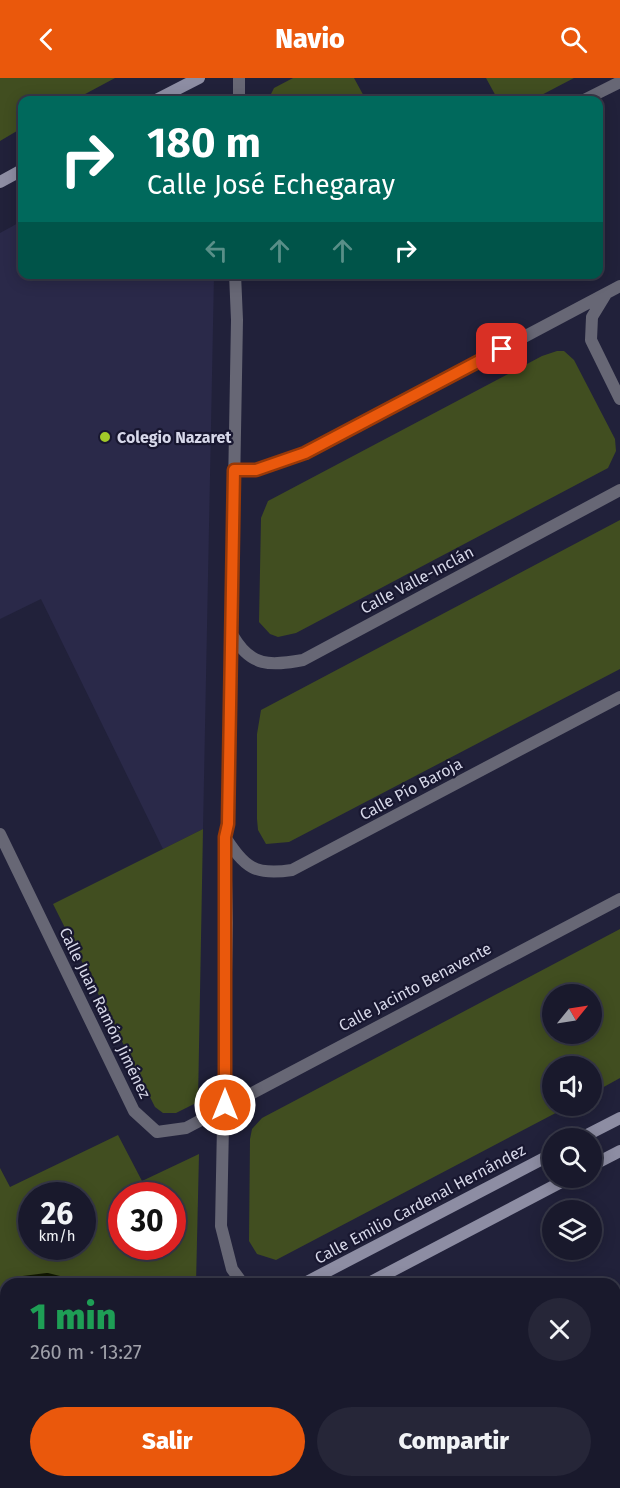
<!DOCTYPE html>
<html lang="es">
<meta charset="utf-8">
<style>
body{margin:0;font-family:"Fira Sans",sans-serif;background:#262638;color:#f1f3f6;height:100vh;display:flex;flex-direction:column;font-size:22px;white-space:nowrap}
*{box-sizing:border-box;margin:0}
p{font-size:20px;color:#9fa0a9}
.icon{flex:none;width:33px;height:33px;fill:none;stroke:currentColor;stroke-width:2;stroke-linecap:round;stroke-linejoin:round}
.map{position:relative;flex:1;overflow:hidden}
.panel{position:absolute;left:0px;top:1200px;width:621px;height:210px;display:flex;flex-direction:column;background:#19192c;border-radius:18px 18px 0 0;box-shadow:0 3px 15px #0003,0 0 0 2px #373848}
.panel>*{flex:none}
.guide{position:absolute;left:18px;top:18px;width:585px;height:183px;border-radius:12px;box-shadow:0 3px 15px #0003,0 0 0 2px #373848;background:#00695c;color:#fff;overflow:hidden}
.needle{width:39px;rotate:60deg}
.buttons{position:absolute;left:542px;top:906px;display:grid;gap:12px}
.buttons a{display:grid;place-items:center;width:60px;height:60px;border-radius:50%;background:#19192c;box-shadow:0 3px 15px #0003,0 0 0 2px #373848;font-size:30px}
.speed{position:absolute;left:18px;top:1104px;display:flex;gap:12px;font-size:30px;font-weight:700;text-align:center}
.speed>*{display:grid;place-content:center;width:78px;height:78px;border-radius:50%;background:#19192c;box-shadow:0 3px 15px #0003,0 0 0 2px #373848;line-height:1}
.speed small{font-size:15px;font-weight:400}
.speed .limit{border:9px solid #d22;background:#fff;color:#111}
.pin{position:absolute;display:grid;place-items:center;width:51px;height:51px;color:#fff;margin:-26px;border-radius:12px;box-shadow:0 3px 9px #0006}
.me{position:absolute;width:66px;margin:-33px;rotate:0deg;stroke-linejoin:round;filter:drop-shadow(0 0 4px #0008)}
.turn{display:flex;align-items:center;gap:21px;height:126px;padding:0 30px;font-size:27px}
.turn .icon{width:78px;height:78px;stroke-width:2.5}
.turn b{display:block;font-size:42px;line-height:51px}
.lanes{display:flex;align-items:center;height:57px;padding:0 30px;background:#0003;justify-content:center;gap:30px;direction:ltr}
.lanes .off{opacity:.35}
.round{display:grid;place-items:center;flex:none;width:63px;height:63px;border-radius:32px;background:#262638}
.headline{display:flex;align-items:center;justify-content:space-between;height:102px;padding:0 30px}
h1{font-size:36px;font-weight:800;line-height:45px;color:#1e9e55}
.action{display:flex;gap:12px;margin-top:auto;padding:12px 30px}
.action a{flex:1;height:69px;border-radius:36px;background:#ea580c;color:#fff;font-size:24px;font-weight:800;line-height:69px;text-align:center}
.action a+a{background:#262638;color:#f1f3f6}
header{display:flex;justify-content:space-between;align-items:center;height:78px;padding:0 30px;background:#ea580c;color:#fff;font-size:27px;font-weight:800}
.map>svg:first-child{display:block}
.built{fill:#2a2949}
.green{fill:#414e20;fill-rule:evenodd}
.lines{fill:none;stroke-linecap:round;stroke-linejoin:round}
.stream{stroke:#101603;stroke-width:8}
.lane{stroke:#676775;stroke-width:12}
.street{stroke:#676775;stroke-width:12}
.secondary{stroke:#8d8da3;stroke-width:12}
.route-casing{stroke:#983908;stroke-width:15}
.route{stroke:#ea580c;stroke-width:10}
.poi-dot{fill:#a2c929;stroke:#181730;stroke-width:2}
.labels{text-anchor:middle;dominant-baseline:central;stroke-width:4.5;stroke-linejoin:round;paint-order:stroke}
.poi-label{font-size:16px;font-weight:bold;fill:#d7d8e9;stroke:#181730;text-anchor:start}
.street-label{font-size:16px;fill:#d7d8e9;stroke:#181730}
</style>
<header><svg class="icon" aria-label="back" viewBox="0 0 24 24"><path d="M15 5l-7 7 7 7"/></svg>Navio<svg class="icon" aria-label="search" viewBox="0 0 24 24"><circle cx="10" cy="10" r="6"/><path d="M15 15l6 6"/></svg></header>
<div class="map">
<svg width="620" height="1410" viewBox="0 0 620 1410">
<rect width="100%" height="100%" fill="#21213a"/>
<path class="built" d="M 22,143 L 22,196 L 214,197 L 203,751 L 163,771 L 41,521 L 0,541 L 0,155 Z
M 98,1404 L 269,1404 L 272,1410 L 99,1410 Z"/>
<path class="green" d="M 0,0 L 115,0 L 74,22 L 22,22 L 22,50 L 0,63 Z
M 293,0 L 354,0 L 366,22 L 268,22 L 274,10 Z
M 486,0 L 574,0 L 532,22 L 498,22 Z
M 557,273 L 564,273 L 574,282 L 615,361 L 616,373 L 608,390 L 296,555 L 278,559 L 270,556 L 259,544 L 261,440 L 268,423 L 542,278 Z
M 620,442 L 620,591 L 289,764 L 266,766 L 258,752 L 257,741 L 257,656 L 261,632 Z
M 203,751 L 198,1024 L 176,1035 L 163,1035 L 155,1029 L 53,826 Z
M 620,851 L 620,1000 L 591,1016 L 591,988 L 552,988 L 552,1028 L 569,1028 L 276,1182 L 257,1176 L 249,1163 L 250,1061 L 252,1051 L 262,1040 ZM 552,916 L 591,916 L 591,956 L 552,956 Z
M 118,1057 L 142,1103 L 199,1076 L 196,1206 L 6,1206 L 6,1319 L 0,1320 L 0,1090 L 10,1109 ZM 32,1118 L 82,1118 L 82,1168 L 32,1168 ZM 122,1118 L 172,1118 L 172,1168 L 122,1168 Z
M 620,1340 L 620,1410 L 478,1410 L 490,1404 L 615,1404 L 615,1342 Z"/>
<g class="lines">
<path class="stream" d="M 23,1202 L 47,1199 L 75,1206"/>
<path class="lane" d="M 184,1404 L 187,1410
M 249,1404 L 253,1410"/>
<path class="street" d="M 239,0 L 239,22
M 584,22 L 620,4
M 235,196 L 237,242 L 228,746 L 225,759 L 227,845 L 221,1148 L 232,1191 L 243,1206
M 606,216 L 592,239 L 591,262 L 620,321
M 234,392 L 256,392 L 305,375 L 620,208
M 233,558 C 251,589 270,588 303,582 L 620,412
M 0,756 L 134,1033 L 157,1054 L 186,1050 L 620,821
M 225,759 C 245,789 254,798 292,792 L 620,619
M 615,1314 L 620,1311
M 290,1404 L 293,1410
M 431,1410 L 443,1404"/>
<path class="secondary" d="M 156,22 L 199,0
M 0,104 L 22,92
M 581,1060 L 620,1040
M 591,1088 L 620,1073
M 303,1206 L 552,1076
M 367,1206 L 569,1100
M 0,1357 L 6,1355
M 5,1410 L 12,1404"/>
</g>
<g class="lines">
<g class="route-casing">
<path id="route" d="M 225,1027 L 225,759 L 228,746 L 234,392 L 256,392 L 305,375 L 502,271"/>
</g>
<use href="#route" class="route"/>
</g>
<circle class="poi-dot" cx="105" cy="359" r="6"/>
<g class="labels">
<g class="poi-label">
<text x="117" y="359">Colegio Nazaret</text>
</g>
<g class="street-label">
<text transform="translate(417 502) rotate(-28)">Calle Valle-Inclán</text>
<text transform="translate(411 711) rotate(-28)">Calle Pío Baroja</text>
<text transform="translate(415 909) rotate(-28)">Calle Jacinto Benavente</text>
<text transform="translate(105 935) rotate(64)">Calle Juan Ramón Jiménez</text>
<text transform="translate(420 1126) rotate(-28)">Calle Emilio Cardenal Hernández</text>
</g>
</g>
</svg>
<div class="buttons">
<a><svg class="needle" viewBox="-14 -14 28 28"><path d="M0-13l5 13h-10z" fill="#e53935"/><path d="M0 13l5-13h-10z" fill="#9fa0a9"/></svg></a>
<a><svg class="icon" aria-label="sound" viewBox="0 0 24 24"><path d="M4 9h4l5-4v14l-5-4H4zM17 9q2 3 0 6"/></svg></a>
<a><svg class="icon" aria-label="search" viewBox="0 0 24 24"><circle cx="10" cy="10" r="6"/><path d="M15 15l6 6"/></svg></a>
<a><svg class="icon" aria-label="layers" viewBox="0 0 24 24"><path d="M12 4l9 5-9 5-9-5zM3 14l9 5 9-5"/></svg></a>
</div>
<div class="speed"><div>26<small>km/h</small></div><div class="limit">30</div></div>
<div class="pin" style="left:502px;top:271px;background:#d93025"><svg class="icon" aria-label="arrive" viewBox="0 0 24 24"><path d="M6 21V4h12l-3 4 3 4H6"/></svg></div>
<svg class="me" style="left:225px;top:1027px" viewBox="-20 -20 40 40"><circle r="17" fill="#ea580c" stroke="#fff" stroke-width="3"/><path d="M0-11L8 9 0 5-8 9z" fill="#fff"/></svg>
<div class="guide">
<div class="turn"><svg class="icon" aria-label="right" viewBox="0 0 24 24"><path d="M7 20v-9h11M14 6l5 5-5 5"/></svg><div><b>180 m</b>Calle José Echegaray</div></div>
<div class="lanes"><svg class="icon off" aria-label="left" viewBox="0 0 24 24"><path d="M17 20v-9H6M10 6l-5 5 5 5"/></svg><svg class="icon off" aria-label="ahead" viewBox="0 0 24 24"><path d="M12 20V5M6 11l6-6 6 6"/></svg><svg class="icon off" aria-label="ahead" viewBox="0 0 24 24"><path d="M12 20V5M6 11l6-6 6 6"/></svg><svg class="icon" aria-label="right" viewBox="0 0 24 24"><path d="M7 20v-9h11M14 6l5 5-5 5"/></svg></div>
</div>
<section class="panel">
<div class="headline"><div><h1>1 min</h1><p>260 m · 13:27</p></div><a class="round"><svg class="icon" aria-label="close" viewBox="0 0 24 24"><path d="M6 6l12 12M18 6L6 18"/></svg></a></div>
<div class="action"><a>Salir</a><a>Compartir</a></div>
</section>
</div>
